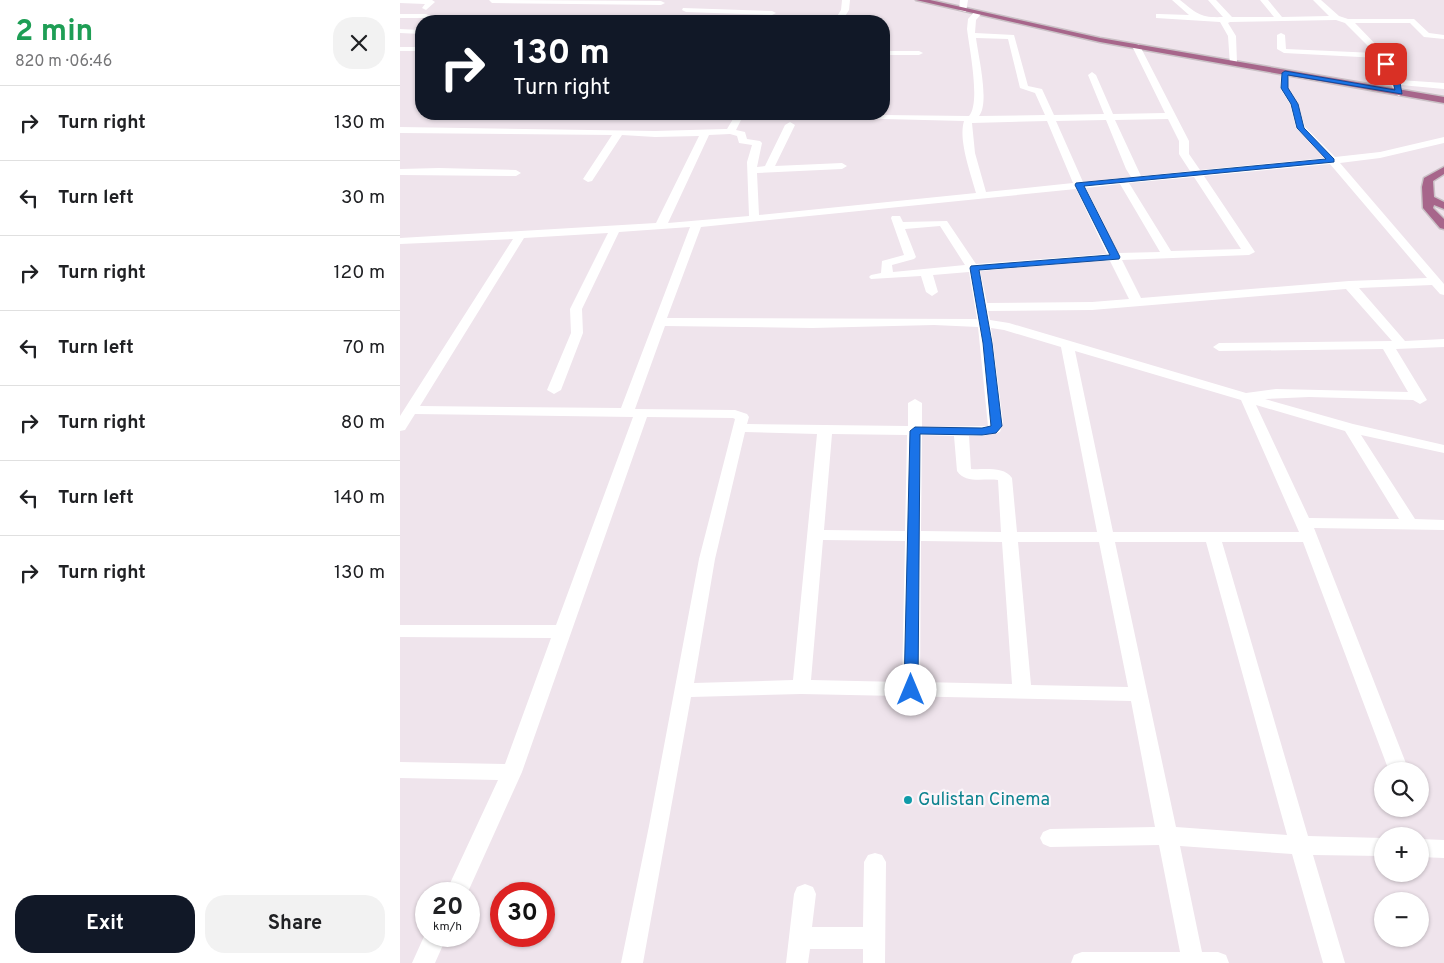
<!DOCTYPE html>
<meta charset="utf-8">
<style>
body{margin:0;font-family:Overpass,sans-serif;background:#f2f2f2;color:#202124;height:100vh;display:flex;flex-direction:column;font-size:19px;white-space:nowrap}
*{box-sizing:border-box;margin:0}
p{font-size:16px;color:#757577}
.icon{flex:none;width:28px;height:28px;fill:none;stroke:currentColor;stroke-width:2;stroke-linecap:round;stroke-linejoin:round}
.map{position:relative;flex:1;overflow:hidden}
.panel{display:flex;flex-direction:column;background:#fff;width:400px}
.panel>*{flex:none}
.top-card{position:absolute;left:15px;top:15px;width:475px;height:105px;border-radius:20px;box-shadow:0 1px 4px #0004;background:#111827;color:#fff;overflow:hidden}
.tools{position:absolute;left:974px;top:762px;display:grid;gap:10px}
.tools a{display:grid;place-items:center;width:55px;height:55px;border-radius:50%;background:#fff;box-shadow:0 1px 4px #0004;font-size:25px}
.speed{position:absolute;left:15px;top:882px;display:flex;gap:10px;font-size:25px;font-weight:700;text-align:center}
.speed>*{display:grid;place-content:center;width:65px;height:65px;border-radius:50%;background:#fff;box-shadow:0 1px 4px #0004;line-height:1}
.speed small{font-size:12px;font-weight:400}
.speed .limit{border:8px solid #d22;background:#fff;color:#111}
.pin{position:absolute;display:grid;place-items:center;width:42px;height:42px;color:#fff;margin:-21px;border-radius:10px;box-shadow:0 2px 8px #0006}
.me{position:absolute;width:55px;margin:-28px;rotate:0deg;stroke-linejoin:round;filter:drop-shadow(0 0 4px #0008)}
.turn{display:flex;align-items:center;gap:18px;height:105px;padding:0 15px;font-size:22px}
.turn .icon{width:65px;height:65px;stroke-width:2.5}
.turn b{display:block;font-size:35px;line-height:42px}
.round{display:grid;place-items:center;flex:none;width:52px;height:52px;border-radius:20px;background:#f2f2f2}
.summary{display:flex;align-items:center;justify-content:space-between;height:85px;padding:0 15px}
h1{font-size:30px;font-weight:700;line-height:38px;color:#1e9e55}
.cta{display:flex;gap:10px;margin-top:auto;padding:10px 15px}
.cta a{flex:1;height:58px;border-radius:20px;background:#111827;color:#fff;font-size:20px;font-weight:700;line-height:58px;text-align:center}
.cta a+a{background:#f2f2f2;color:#202124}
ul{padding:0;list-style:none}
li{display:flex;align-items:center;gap:15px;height:75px;padding:0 15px;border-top:1px solid #e0e0e0}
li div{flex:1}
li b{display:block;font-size:19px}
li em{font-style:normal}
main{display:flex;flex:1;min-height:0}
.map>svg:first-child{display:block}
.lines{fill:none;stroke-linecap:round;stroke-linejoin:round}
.major-casing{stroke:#cac1c6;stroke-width:3}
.minor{fill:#fff;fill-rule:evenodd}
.major{fill:#a7668b;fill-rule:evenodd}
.route{fill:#1a73e8;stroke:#114b97}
.culture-dot{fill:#0f9aa8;stroke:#fbf5fa;stroke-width:2}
.labels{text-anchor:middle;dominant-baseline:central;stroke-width:4.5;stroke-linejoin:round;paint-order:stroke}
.near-culture-label{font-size:18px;fill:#0d838f;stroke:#fbf5fa;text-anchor:start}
</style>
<main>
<section class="panel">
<div class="summary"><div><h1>2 min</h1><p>820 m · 06:46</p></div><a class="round"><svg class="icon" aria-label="close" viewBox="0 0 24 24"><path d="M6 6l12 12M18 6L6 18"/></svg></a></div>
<ul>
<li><svg class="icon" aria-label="right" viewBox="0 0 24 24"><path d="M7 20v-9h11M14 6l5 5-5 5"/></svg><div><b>Turn right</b></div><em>130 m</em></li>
<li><svg class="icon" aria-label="left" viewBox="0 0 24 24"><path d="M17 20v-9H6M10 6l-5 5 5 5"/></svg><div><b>Turn left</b></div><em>30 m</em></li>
<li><svg class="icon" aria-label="right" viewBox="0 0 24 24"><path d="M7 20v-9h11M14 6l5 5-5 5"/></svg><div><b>Turn right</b></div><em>120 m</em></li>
<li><svg class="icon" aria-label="left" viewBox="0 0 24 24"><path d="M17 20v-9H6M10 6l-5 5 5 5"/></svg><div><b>Turn left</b></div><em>70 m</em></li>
<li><svg class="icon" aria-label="right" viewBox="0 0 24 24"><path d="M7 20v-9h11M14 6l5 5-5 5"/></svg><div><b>Turn right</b></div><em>80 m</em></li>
<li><svg class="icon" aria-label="left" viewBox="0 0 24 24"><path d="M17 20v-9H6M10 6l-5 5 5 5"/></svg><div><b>Turn left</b></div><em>140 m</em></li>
<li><svg class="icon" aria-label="right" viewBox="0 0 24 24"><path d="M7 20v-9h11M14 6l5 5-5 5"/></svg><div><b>Turn right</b></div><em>130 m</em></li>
</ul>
<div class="cta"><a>Exit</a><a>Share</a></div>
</section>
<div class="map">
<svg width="1044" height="963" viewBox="0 0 1044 963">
<rect width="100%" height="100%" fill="#efe4ec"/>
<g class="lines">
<g class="major-casing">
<path id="major" d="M 516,0 L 530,0 L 700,38 L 1044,97 L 1044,103 L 700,42 Z
M 1044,167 L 1044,174 L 1033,181 L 1034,197 L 1044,202 L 1044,209 L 1034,205 L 1033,208 L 1044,219 L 1044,229 L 1040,228 L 1023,208 L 1022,187 L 1024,178 Z"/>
</g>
<path class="minor" d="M 0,0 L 32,0 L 35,2 L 26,10 L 22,8 L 25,4 L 0,3 Z
M 89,0 L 261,1 L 265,3 L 261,5 L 92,3 Z
M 442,0 L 450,0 L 449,10 L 442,21 L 434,21 L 441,10 Z
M 560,0 L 568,0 L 566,12 L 559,10 Z
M 772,0 L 780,0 C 797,14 801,18 823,17 L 808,0 L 816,0 L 832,17 L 874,17 L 860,0 L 868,0 L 882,17 L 929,16 L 913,0 L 921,0 L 939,16 L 948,19 L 1014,19 L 1029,33 L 1044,35 L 1044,39 L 1024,37 L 1010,23 L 955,23 L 982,51 L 999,80 L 1044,83 L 1044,89 L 1001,85 L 1003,93 L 999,96 C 993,93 984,67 979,58 L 884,53 L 877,49 L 877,35 L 881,33 L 885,35 L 886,49 L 975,53 L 945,23 L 936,20 L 830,22 L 828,23 L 836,36 L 837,63 L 830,65 L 828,36 L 820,22 L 756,18 L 756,14 L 759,14 L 789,15 Z
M 283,8 L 372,11 L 376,13 L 372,15 L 286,12 L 282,10 Z
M 575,11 L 582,13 L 576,20 L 575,33 L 614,35 L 628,86 L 642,89 L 654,115 L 704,114 L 688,75 L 692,72 L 696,75 L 713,114 L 765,113 L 732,46 L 739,44 L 789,141 L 789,154 L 800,170 L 925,158 L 896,128 L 890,104 L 880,88 L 881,73 L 885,70 L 889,73 L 888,88 L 898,104 L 905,127 L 935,157 L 980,152 L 1044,137 L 1044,143 L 980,158 L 940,163 L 1044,284 L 1044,295 L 1040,294 L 1032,285 L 959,288 L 1005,341 L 1044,339 L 1044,347 L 996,349 L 1027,400 L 1020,404 L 1013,400 L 909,397 L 865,399 L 953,424 L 1044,445 L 1044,453 L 961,435 L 1015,519 L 1044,520 L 1044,530 L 914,528 L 1009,771 L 989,771 L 903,542 L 822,542 L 908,836 L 982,838 L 982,856 L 913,855 L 945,963 L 923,963 L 892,854 L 780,846 L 802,952 L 818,952 L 826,955 L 829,963 L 671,963 L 674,955 L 682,952 L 780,952 L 759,845 L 650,847 L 643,844 L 640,838 L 643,832 L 650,829 L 755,827 L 731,701 L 401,694 L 291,697 L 243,963 L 221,963 L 249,826 L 299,559 L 335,419 L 333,418 L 247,417 L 122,772 L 67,894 L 45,894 L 98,780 L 0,778 L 0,762 L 105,764 L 151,638 L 0,637 L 0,625 L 156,625 L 233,417 L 15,414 L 5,430 L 0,431 L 0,416 L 113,239 L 0,244 L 0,238 L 256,223 L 299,136 L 255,137 L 222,135 L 192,181 L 188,182 L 183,179 L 212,135 L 0,133 L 0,127 L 255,131 L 325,129 L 327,129 L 336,114 L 344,114 L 336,130 L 345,132 L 347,139 L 360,141 L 362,143 L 357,167 L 365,166 L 385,125 L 390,122 L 395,125 L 375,166 L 442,163 L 447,166 L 442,169 L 357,173 L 359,215 L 576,193 C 571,174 558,140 564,121 L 404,117 L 399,114 L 569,116 C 581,103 569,47 567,29 L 568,19 ZM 576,38 L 608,39 L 620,88 L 635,93 L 645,115 L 579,116 C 590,103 578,55 576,38 ZM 768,119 L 779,141 L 779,154 L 790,171 L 741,176 L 715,120 ZM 706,120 L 726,169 L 731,177 L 683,182 L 656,121 ZM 647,121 L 673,183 L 586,192 L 575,153 L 572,123 ZM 330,134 L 337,136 L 339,143 L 352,145 L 347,162 L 349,216 L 268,223 L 309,135 ZM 930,164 L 1027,278 L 949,281 L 741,298 L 722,260 L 849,255 L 855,252 L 804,176 ZM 794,177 L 841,249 L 771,251 L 729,183 ZM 720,184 L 760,252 L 718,253 L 686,188 ZM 676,189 L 707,254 L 576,264 L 547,221 L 503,222 L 500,216 L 492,216 L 491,218 L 504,255 L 482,261 L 481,273 L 471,275 L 469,277 L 471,279 L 521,276 L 526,292 L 532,296 L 538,292 L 533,275 L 569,272 L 577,319 L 267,318 L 301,227 ZM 540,226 L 565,265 L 493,272 L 492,265 L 514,259 L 516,257 L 505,229 ZM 290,227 L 221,408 L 20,406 L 124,238 L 208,233 L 170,309 L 171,333 L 147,390 L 154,394 L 161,390 L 183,333 L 182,309 L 219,232 ZM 686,261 L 710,261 L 729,299 L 692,302 L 587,303 L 580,271 ZM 946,289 L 992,341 L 819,343 L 813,347 L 819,351 L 983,349 L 1008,392 L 876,389 L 846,393 L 609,323 L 590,320 L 588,311 L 692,310 ZM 534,325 L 578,327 L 588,426 L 522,427 L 522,403 L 515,399 L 508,403 L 508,426 L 347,424 L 349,417 L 347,414 L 335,410 L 235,409 L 265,326 L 412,328 ZM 591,328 L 604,330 L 661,347 L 697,532 L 617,532 L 612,478 C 604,466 584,470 571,469 L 569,436 L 582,436 L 600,432 L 603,422 ZM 675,351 L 841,400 L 899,532 L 713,532 ZM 856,405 L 945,431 L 999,519 L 909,518 ZM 345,432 L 417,434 L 393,680 L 294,683 L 315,559 ZM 432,434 L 507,435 L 505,531 L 424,530 ZM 522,435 L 554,436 L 557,471 C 565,484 584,478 598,480 L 601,532 L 521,531 ZM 423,540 L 505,541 L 502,682 L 411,680 ZM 521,541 L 602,542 L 612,684 L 520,682 ZM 618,542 L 699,542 L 728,687 L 631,685 ZM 715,542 L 806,542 L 887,835 L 776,827 Z
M 0,14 L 26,14 L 30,16 L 26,18 L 0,18 Z
M 0,29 L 21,30 L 21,34 L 0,33 Z
M 0,47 L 21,47 L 21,51 L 0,51 Z
M 484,51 L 519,51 L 523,53 L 519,55 L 484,55 Z
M 39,168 L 116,170 L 121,173 L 116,176 L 0,175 L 0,169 Z
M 1020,839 L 1044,840 L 1044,858 L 1020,857 Z
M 475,853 L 482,855 L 486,862 L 485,963 L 463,963 L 463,949 L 410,949 L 408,963 L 386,963 L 394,894 L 397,887 L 405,884 L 413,887 L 416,894 L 412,927 L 463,927 L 464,862 L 468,855 Z
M 26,932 L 26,936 L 47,936 L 35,963 L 12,963 Z"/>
<use href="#major" class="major"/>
</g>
<path class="route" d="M 986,62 L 1000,82 L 1002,94 L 888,75 L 888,88 L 898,104 L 904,128 L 934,159 L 934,162 L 684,186 L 720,257 L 719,259 L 579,270 L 592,343 L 602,426 L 596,433 L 582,435 L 520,434 L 518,690 L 516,693 L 511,695 L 506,693 L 504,690 L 510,431 L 515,427 L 582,428 L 591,426 L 583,343 L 570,268 L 571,266 L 710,255 L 675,185 L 676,183 L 926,159 L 897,128 L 891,104 L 881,88 L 882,73 L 885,71 L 995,90 L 993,82 L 982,64 Z"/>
<circle class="culture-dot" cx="508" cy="800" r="5"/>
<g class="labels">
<g class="near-culture-label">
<text x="518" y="800">Gulistan Cinema</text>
</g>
</g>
</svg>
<div class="tools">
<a><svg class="icon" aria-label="search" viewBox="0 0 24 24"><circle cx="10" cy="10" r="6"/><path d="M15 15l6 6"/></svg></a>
<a>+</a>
<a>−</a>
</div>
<div class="speed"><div>20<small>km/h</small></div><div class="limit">30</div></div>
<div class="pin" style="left:986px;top:64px;background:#d93025"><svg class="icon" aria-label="arrive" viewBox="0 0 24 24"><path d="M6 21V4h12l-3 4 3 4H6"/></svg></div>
<svg class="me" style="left:511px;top:690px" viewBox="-20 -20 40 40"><circle r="19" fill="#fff"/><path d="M0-13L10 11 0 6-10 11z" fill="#1a73e8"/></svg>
<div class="top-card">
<div class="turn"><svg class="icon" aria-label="right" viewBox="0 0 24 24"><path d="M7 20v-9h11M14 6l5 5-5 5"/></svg><div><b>130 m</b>Turn right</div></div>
</div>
</div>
</main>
